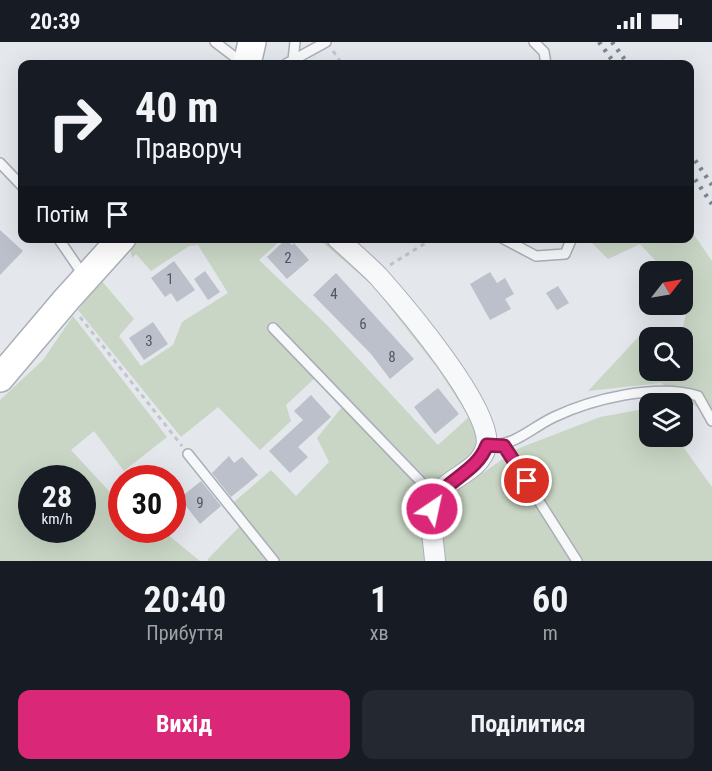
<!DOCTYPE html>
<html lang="uk">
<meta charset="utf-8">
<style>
body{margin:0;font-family:"Roboto Condensed",sans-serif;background:#242831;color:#f1f3f6;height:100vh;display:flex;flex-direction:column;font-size:22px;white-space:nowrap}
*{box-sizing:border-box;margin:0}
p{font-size:20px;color:#9ea1a6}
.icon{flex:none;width:33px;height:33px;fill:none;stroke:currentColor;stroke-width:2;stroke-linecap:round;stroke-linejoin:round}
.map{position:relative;height:519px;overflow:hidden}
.drawer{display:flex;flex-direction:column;background:#171b24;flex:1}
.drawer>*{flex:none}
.banner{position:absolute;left:18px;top:18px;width:676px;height:183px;border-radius:12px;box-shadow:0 6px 24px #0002;background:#171b24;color:#f1f3f6;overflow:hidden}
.needle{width:39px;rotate:59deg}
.buttons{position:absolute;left:639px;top:219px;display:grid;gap:12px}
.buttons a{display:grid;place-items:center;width:54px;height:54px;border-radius:12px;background:#171b24;box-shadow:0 6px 24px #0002;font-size:30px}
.speed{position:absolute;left:18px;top:423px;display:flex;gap:12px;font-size:30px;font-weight:700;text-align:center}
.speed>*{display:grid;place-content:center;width:78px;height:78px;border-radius:50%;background:#171b24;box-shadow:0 6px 24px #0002;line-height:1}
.speed small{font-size:15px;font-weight:400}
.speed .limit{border:9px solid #d22;background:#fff;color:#111}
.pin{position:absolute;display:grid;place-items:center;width:51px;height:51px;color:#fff;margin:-26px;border:3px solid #fff;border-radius:50%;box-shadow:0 2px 6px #0007}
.me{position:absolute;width:66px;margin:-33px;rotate:34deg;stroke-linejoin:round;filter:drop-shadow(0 0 4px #0008)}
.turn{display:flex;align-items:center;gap:21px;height:126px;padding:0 18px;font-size:27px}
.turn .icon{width:78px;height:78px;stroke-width:2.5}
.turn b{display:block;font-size:42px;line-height:51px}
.then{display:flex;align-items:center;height:57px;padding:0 18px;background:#0003;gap:12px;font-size:22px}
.eta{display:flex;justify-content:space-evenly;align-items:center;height:102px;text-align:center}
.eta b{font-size:36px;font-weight:700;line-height:42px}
.action{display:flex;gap:12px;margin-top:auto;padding:12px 18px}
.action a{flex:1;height:69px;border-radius:12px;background:#db2777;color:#fff;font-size:24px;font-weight:700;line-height:69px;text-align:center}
.action a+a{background:#242831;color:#f1f3f6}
.status{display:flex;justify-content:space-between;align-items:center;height:42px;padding:0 30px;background:#171b24;direction:ltr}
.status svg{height:16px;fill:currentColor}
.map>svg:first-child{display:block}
.green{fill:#c9d6c5;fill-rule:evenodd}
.building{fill:#bbc0ca}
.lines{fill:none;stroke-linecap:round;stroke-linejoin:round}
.lane-casing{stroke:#a9aeb7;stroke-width:12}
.street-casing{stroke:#a9aeb7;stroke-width:22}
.secondary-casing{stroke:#a9aeb7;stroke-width:30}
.path{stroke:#c2c5cb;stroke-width:3;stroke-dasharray:4.5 4.5;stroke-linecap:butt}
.lane{stroke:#f7f8fa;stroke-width:9}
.street{stroke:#f7f8fa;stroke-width:20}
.secondary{stroke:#fff;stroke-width:27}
.rail{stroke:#7d8696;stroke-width:4.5;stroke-dasharray:3 6;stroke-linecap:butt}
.route-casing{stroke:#8e194d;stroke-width:15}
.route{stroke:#db2777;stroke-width:10}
.labels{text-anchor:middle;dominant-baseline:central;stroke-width:4.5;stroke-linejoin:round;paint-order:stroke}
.number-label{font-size:15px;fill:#4f5766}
</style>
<div class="status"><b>20:39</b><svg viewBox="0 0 49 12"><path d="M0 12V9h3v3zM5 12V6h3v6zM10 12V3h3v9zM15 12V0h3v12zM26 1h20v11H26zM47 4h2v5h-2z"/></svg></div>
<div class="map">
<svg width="712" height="519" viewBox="0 0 712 519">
<rect width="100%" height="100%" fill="#e4e7ec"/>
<path class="green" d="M 690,187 L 712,219 L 712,375 L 661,341 L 588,349 L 643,290 L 682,290 L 689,258 L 683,250 L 682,230 L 665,229 L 640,202 L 608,217 L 588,197 L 690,196 ZM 650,296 L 682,296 L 682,328 L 650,328 Z
M 140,197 L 282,197 L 259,218 L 326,282 L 438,403 L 469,375 L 438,327 L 374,245 L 319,197 L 331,197 L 388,252 L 474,372 L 477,406 L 468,424 L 437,443 L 427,437 L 274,280 L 268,286 L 315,336 L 286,363 L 291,379 L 260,408 L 218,365 L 181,395 L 78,268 L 101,238 L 134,277 L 119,294 L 141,324 L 173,303 L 182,280 L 228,251 L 198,203 L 189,204 L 151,229 L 136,212 L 132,216 L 130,207 Z
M 73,274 L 167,395 L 124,429 L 94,389 L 71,408 L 121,462 L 122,488 L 145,488 L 155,498 L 162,488 L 200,519 L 0,519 L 0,358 L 43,318 ZM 32,436 L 82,436 L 82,488 L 32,488 Z
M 342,365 L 426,453 L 430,519 L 278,519 L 233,461 L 271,428 L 296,454 L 329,420 L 317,396 Z
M 649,366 L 650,394 L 676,395 L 712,445 L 712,519 L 445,519 L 442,513 L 444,458 L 517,407 L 600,375 Z
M 240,484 L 269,519 L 208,519 L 207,518 Z"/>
<path class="building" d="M 0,188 L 23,209 L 0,233 Z
M 286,197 L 292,203 L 294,201 L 309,218 L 287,237 L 267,215 Z
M 174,219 L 195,248 L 177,260 L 171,251 L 165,255 L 151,236 Z
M 205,229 L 220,250 L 208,258 L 194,237 Z
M 490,230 L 497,241 L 505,236 L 514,252 L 505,257 L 511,267 L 490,278 L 470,242 Z
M 336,231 L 414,317 L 390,337 L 371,312 L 313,253 Z
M 558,244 L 569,261 L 557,268 L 546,251 Z
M 153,280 L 168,302 L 144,318 L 129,296 Z
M 438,346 L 459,372 L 435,392 L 414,365 Z
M 311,353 L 331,375 L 298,405 L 308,415 L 290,431 L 269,409 L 303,378 L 294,369 Z
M 229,414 L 234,421 L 242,415 L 258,433 L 231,455 L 212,431 Z
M 201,439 L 221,464 L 200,482 L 180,456 Z"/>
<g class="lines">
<g class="lane-casing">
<path id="lane" d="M 215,0 L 244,22
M 534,0 L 544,10 L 546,22
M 293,18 L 295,0
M 286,22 L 326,0
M 0,121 L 22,144
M 58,196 L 84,234
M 502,196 L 536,214 L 565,212 L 572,196
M 273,286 L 425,444 L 440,449
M 487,403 C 516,404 529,387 554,375 C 592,357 657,341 698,354 L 712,379
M 504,404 L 577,519
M 188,412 L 274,519"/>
</g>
<g class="street-casing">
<path id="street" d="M 337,196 C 351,209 365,221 378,234 C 402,261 496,371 486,405 C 479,432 443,435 434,460 C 428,476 434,501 435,519"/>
</g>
<g class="secondary-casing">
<path id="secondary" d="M 247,22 L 252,0
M 0,336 L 66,258 L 122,196"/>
</g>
<path class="path" d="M 333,9 L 342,22
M 390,223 L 432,197
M 80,275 L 182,404"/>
<use href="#lane" class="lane"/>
<use href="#street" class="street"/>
<use href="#secondary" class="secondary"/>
<path class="rail" d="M 599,0 L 615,22
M 612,0 L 628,22
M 690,111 L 712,143
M 690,130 L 712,162"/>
</g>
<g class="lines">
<g class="route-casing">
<path id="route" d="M 432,467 C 440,438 475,434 487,403 L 504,404 L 527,439"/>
</g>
<use href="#route" class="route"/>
</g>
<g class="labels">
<g class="number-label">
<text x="288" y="216">2</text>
<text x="170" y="237">1</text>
<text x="334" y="252">4</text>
<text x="363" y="282">6</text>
<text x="149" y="299">3</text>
<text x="392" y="315">8</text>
<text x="200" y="461">9</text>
</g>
</g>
</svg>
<div class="buttons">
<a><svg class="needle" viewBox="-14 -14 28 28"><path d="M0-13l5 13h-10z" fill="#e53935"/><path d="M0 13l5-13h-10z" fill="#9ea1a6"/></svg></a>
<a><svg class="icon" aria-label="search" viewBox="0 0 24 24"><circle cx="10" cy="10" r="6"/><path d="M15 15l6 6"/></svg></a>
<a><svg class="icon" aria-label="layers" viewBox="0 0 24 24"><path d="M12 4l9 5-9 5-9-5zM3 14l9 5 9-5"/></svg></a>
</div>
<div class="speed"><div>28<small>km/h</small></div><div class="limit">30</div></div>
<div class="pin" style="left:527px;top:439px;background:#d93025"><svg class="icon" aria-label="arrive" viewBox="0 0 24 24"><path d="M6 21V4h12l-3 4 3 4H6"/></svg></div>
<svg class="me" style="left:432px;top:467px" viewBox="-20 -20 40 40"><circle r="17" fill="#db2777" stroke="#fff" stroke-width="3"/><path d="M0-11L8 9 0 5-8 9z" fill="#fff"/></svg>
<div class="banner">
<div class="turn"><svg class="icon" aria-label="right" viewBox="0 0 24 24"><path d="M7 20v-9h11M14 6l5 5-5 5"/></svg><div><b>40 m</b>Праворуч</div></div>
<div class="then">Потім<svg class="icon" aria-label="arrive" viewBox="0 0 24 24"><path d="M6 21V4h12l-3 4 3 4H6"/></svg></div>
</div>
</div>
<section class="drawer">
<div class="eta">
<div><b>20:40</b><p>Прибуття</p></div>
<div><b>1</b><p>хв</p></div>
<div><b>60</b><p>m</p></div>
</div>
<div class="action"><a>Вихід</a><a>Поділитися</a></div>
</section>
